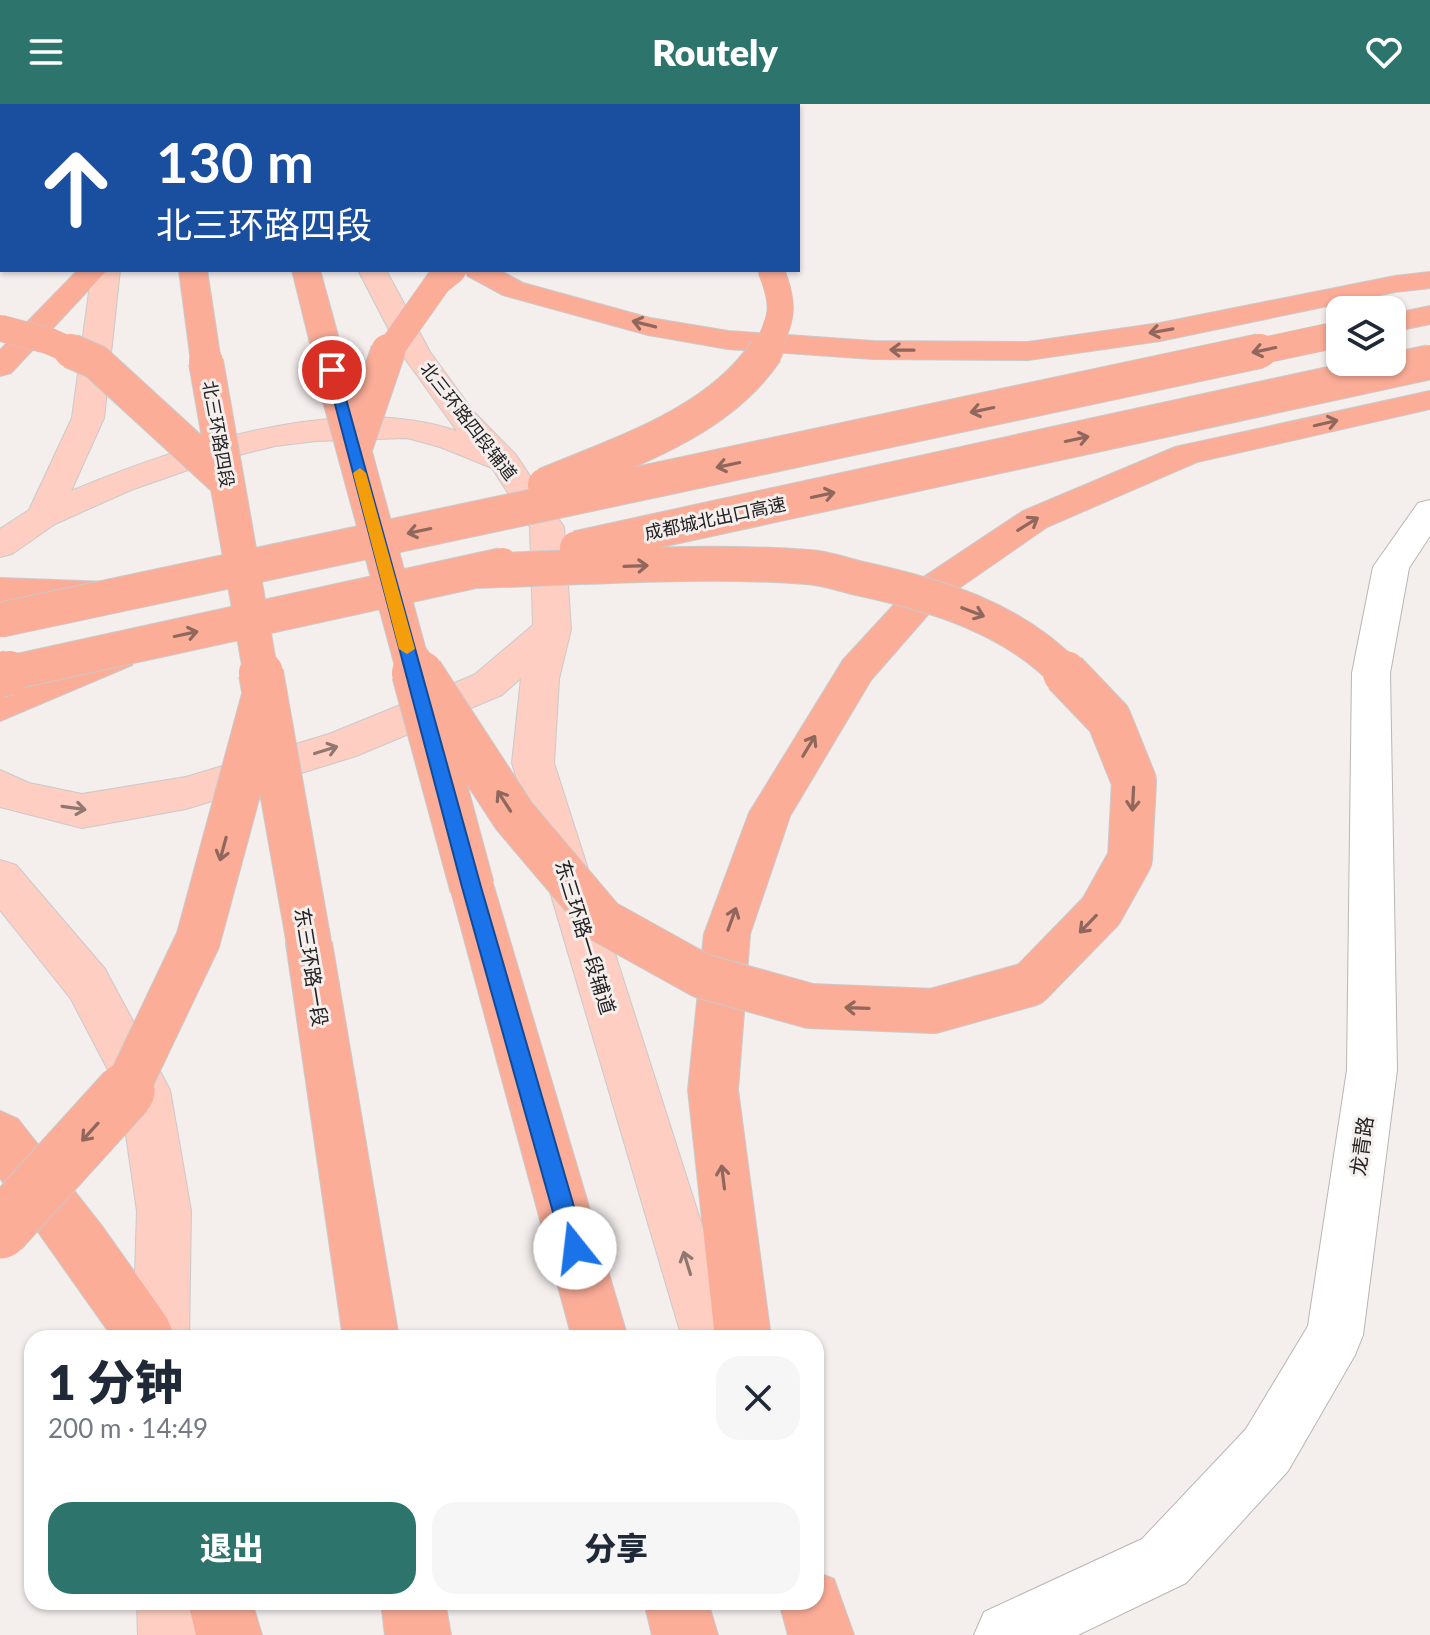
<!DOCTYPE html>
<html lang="zh">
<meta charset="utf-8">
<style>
body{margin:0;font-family:Lato,"Noto Sans SC",sans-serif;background:#f6f6f7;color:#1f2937;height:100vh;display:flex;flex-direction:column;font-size:30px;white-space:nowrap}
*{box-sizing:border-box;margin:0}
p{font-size:26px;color:#747a83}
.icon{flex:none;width:44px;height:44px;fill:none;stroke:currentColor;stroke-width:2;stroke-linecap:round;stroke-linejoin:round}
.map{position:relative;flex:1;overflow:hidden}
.panel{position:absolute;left:24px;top:1226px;width:800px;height:280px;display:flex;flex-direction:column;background:#fff;border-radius:24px;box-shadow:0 2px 6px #0004}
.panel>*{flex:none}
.top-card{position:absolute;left:0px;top:0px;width:800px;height:168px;box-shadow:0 2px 6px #0004;background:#1a4fa0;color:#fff;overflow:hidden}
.tools{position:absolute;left:1326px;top:192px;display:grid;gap:16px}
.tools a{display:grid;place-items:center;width:80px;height:80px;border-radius:16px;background:#fff;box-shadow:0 2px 6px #0004;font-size:40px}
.pin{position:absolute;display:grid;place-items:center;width:68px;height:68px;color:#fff;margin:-34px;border:4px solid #fff;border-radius:50%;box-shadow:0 2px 8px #0007}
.me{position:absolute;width:88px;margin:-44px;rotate:344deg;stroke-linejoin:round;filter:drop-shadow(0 0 6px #0008)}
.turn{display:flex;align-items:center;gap:28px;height:168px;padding:0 24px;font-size:36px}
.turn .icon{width:104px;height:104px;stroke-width:2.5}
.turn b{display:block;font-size:56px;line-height:68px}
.round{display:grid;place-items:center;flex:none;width:84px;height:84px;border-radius:24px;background:#f6f6f7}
.summary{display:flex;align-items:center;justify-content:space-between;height:136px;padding:0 24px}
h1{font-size:48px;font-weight:800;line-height:60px}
.action{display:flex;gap:16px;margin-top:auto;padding:16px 24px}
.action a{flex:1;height:92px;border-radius:24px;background:#2c746c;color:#fff;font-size:32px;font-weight:800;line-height:92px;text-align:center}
.action a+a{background:#f6f6f7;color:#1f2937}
header{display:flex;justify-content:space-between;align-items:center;height:104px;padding:0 24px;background:#2c746c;color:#fff;font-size:36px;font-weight:800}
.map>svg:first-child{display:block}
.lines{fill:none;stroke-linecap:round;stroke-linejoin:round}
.minor-casing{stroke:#bbb6b5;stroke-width:2}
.major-casing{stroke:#cacaca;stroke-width:2}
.highway-casing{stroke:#cacaca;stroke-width:2}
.minor{fill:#fff;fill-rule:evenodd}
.major{fill:#fdcec1;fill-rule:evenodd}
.highway{fill:#fbad98;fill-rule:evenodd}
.highway-bridge-far3-casing{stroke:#cacaca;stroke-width:27;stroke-linecap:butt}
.highway-bridge-far2-casing{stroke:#cacaca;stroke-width:36;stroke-linecap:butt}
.highway-bridge-far1-casing{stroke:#cacaca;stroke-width:46;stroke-linecap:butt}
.highway-bridge-casing{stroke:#cacaca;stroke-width:59;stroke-linecap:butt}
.highway-bridge-far3{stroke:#fbad98;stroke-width:26}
.highway-bridge-far2{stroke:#fbad98;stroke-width:34}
.highway-bridge-far1{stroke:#fbad98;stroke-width:44}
.highway-bridge{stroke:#fbad98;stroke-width:57}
.oneway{stroke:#8f675c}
.oneway2{stroke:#907871}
.route{fill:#1a73e8;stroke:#114b97;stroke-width:2}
.slow{fill:#f59e0b}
.labels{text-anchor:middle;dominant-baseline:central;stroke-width:6;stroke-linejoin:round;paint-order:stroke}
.far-street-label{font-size:18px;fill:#232121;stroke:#f4eeed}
.street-label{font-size:20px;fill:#232121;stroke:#f4eeed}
</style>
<header><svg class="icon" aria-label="menu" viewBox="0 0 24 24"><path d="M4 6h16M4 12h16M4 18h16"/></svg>Routely<svg class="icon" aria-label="heart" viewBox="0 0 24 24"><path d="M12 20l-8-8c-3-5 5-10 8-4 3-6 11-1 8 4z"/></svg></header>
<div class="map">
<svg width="1430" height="1531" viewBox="0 0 1430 1531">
<rect width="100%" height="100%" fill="#f4eeed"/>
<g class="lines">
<g class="minor-casing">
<path id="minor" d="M 1430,396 L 1430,432 L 1409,464 L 1390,569 L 1397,966 L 1363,1231 L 1355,1251 L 1288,1367 L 1186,1479 L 1078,1531 L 974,1531 L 984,1508 L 1142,1435 L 1246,1325 L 1308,1222 L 1347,966 L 1352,569 L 1373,463 L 1418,399 Z"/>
</g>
<g class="major-casing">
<path id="major" d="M 85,0 L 107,0 L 108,2 L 86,2 Z
M 92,166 L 120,166 L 104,314 L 71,387 C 179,342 342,287 457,327 L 401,249 L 358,166 L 386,166 L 430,248 L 473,307 L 516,351 L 564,423 L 571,525 L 559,575 L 554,659 L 738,1234 L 682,1234 L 512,659 L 521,574 L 502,591 L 356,652 L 186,705 L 82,724 L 0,703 L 0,666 L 29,679 L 82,690 L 186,673 L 329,630 L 474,571 L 533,521 L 530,423 L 492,364 L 440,343 L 407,334 L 316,337 L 275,342 L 208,359 L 131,386 L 55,420 L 12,450 L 0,453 L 0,425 L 29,406 L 72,314 Z
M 0,756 L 16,761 L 105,865 L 170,986 L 191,1107 L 189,1234 L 133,1234 L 137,1107 L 120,989 L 71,895 L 0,806 Z
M 137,1498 L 201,1498 L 204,1531 L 138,1531 Z"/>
</g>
<g class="highway-casing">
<path id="highway" d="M 111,0 L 133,0 L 133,2 L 111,2 Z
M 160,0 L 182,0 L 182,2 L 160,2 Z
M 252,0 L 274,0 L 275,2 L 253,2 Z
M 301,0 L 323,0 L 324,2 L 302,2 Z
M 78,166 L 107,166 L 11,269 L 0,272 L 0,246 Z
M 179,166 L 207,166 L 221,258 L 217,264 L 206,267 L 195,264 L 191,258 Z
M 292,166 L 320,166 L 340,239 L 335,245 L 325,248 L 315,245 L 310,239 Z
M 464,166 L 499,166 L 523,179 L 650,214 L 728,227 L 873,237 L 1028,238 L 1160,219 L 1395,172 L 1430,168 L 1430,184 L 1395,188 L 1160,237 L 1028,256 L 873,255 L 728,245 L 648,231 L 503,191 L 468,172 Z
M 1430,202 L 1430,220 L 1392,228 L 1392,210 Z
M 1430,287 L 1430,305 L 1197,358 L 1047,423 L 939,498 L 871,576 L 790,712 L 750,830 L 738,986 L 771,1234 L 715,1234 L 688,986 L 704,830 L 749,709 L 843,556 L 913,480 L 1023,407 L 1175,343 Z
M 0,474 L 109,478 L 122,481 L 127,490 L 122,499 L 109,502 L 0,498 Z
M 119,537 L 132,541 L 138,551 L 132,561 L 0,617 L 0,586 Z
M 472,765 L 488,770 L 494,783 L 628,1234 L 572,1234 L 450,783 L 456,770 Z
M 309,819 L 325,825 L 332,839 L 399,1234 L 343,1234 L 286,839 L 293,825 Z
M 0,1007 L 18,1015 L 102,1122 L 167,1214 L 175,1234 L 113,1234 L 0,1074 Z
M 816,1468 L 834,1475 L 854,1531 L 788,1531 L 779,1498 L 816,1498 Z
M 188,1498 L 252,1498 L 262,1531 L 196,1531 Z
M 381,1498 L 445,1498 L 451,1531 L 385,1531 Z
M 644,1498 L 708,1498 L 718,1531 L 652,1531 Z"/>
</g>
<use href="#minor" class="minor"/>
<use href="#major" class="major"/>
<use href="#highway" class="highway"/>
<g class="highway-bridge-far3-casing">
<path id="highway-bridge-far3" d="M 0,224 L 49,237 L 76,249
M 325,239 L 328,249
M 388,249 L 438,178 L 453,166
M 765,249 C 782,214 786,203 771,166
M 1251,249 L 1340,230"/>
</g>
<g class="highway-bridge-far2-casing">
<path id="highway-bridge-far2" d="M 71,247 L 96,258 L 227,378
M 327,247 L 415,571
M 206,258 L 261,571
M 354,347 L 388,247
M 545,381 C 622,349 718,319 766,247
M 577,444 L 1430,258
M 474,467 C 585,464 698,455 808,463 C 826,464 844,471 862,475 C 936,491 1013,514 1067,571
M 0,516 L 1260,247
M 409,550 L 423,571
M 0,571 L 502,461"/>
</g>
<g class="highway-bridge-far1-casing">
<path id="highway-bridge-far1" d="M 261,569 L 309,839
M 414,569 L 472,783
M 421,569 L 514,712 L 603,817 L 702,872 L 810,902 L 933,907 L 1030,880 L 1101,807 L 1130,755 L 1134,677 L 1109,615 L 1065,569
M 0,571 L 9,569
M 125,989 L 198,836 L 265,589"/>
</g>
<g class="highway-bridge-casing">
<path id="highway-bridge" d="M 0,1126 L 126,987"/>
</g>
<use href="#highway-bridge-far3" class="highway-bridge-far3"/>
<use href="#highway-bridge-far2" class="highway-bridge-far2"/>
<use href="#highway-bridge-far1" class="highway-bridge-far1"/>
<use href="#highway-bridge" class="highway-bridge"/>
</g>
<defs><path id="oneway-shaft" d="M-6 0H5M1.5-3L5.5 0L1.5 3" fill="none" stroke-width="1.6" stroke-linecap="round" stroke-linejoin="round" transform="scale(2)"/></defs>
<g class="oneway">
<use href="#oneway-shaft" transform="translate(644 220) rotate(-166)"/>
<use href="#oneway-shaft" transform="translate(1161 227) rotate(170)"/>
<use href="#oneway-shaft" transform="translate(902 246) rotate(-179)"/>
<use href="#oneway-shaft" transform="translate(1264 246) rotate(168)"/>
<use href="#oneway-shaft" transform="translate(982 306) rotate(168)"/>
<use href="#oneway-shaft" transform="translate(1326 319) rotate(-13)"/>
<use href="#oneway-shaft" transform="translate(1077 335) rotate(-12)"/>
<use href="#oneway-shaft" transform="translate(728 361) rotate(168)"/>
<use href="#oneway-shaft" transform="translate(823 391) rotate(-12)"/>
<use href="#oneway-shaft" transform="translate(1028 420) rotate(-32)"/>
<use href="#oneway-shaft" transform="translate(419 427) rotate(168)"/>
<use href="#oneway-shaft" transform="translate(636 462) rotate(-2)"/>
<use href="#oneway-shaft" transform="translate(973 508) rotate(21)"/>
<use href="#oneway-shaft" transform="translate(186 530) rotate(-12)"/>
<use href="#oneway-shaft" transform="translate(809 642) rotate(-59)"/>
<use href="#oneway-shaft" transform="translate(1133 695) rotate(93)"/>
<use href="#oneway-shaft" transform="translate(504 697) rotate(-123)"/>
<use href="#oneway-shaft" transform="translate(223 745) rotate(105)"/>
<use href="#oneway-shaft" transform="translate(732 815) rotate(-70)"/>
<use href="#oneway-shaft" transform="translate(1088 820) rotate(134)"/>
<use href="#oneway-shaft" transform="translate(857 904) rotate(-178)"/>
<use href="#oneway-shaft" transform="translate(90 1028) rotate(132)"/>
<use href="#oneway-shaft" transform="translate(723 1073) rotate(-97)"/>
</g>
<g class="oneway2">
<use href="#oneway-shaft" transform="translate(326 646) rotate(-17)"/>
<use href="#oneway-shaft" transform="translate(74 704) rotate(8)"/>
<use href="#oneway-shaft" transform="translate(687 1159) rotate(-107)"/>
</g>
<path class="route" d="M 332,262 L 338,266 L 481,783 L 586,1144 L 583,1152 L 575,1155 L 567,1152 L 563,1144 L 462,783 L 326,266 Z"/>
<path class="slow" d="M 360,364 L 366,369 L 415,545 L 407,550 L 399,545 L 353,369 Z"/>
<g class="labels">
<g class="far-street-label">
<text transform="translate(469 317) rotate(52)">北三环路四段辅道</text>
<text transform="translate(219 330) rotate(80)">北三环路四段</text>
<text transform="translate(715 414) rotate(-12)">成都城北出口高速</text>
</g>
<g class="street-label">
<text transform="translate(586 833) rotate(73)">东三环路一段辅道</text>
<text transform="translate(312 863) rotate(81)">东三环路一段</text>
<text transform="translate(1361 1042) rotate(-82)">龙青路</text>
</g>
</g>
</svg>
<div class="tools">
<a><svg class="icon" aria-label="layers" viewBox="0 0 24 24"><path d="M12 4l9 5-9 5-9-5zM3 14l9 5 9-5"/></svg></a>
</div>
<div class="pin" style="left:332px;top:266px;background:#d93025"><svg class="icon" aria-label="arrive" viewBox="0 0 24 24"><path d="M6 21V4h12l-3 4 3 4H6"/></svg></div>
<svg class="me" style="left:575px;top:1144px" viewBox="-20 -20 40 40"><circle r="19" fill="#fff"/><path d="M0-13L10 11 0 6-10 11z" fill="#1a73e8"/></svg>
<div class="top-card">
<div class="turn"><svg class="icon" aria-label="ahead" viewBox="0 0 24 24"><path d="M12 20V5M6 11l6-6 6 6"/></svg><div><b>130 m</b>北三环路四段</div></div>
</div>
<section class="panel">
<div class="summary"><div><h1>1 分钟</h1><p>200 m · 14:49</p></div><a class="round"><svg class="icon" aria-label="close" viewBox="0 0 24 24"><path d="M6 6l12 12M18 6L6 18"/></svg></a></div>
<div class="action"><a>退出</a><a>分享</a></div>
</section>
</div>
